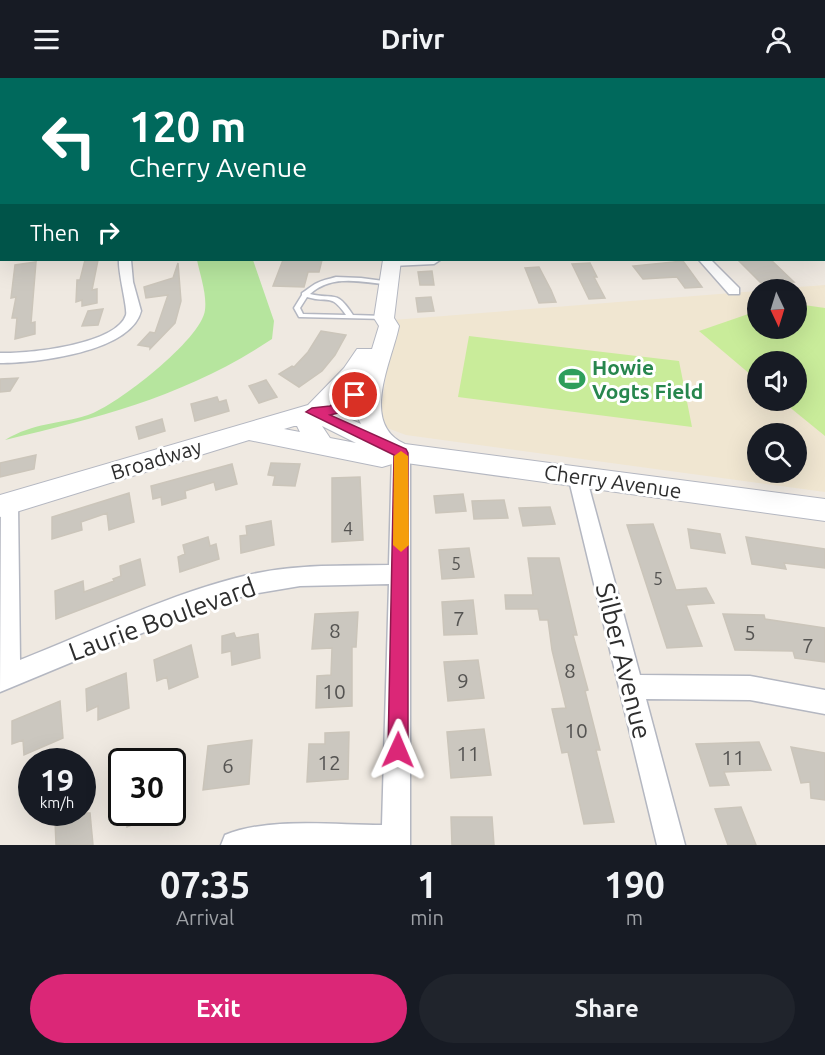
<!DOCTYPE html>
<style>
body{margin:0;font-family:Ubuntu,sans-serif;background:#20242c;color:#f1f3f6;height:100vh;display:flex;flex-direction:column;font-size:22px;white-space:nowrap}
*{box-sizing:border-box;margin:0}
p{font-size:20px;color:#9ea1a6}
.icon{flex:none;width:33px;height:33px;fill:none;stroke:currentColor;stroke-width:2;stroke-linecap:round;stroke-linejoin:round}
.map{position:relative;height:767px;overflow:hidden}
.sheet{display:flex;flex-direction:column;background:#171b24;flex:1}
.sheet>*{flex:none}
.hud{position:absolute;left:0px;top:0px;width:825px;height:183px;box-shadow:0 6px 24px #0002;background:#00695c;color:#fff;overflow:hidden}
.needle{width:39px;rotate:176deg}
.buttons{position:absolute;left:747px;top:201px;display:grid;gap:12px}
.buttons a{display:grid;place-items:center;width:60px;height:60px;border-radius:50%;background:#171b24;box-shadow:0 6px 24px #0002;font-size:30px}
.speed{position:absolute;left:18px;top:670px;display:flex;gap:12px;font-size:30px;font-weight:700;text-align:center}
.speed>*{display:grid;place-content:center;width:78px;height:78px;border-radius:50%;background:#171b24;box-shadow:0 6px 24px #0002;line-height:1}
.speed small{font-size:15px;font-weight:400}
.speed .limit{border:3px solid #111;border-radius:9px;background:#fff;color:#111}
.pin{position:absolute;display:grid;place-items:center;width:51px;height:51px;color:#fff;margin:-26px;border:3px solid #fff;border-radius:50%;box-shadow:0 2px 6px #0007}
.me{position:absolute;width:66px;margin:-33px;rotate:1deg;stroke-linejoin:round;filter:drop-shadow(0 0 4px #0008)}
.turn{display:flex;align-items:center;gap:21px;height:126px;padding:0 30px;font-size:27px}
.turn .icon{width:78px;height:78px;stroke-width:2.5}
.turn b{display:block;font-size:42px;line-height:51px}
.then{display:flex;align-items:center;height:57px;padding:0 30px;background:#0003;gap:12px;font-size:22px}
.eta{display:flex;justify-content:space-evenly;align-items:center;height:102px;text-align:center}
.eta b{font-size:36px;font-weight:700;line-height:42px}
.action{display:flex;gap:12px;margin-top:auto;padding:12px 30px}
.action a{flex:1;height:69px;border-radius:36px;background:#db2777;color:#fff;font-size:24px;font-weight:700;line-height:69px;text-align:center}
.action a+a{background:#20242c;color:#f1f3f6}
header{display:flex;justify-content:space-between;align-items:center;height:78px;padding:0 30px;background:#171b24;font-size:27px;font-weight:700}
.map>svg:first-child{display:block}
.education{fill:#f0e6d1;fill-rule:evenodd}
.green{fill:#b6e59e}
.pitch{fill:#c9ec9a}
.building{fill:#cbc7bf;stroke:#cbc5ba;stroke-width:1.5}
.lines{fill:none;stroke-linecap:round;stroke-linejoin:round}
.lane-casing{stroke:#b4b7c1;stroke-width:3}
.street-casing{stroke:#b4b7c1;stroke-width:3}
.secondary-casing{stroke:#b4b7c1;stroke-width:2}
.highway-casing{stroke:#c9c9c9;stroke-width:3}
.lane{fill:#fff;fill-rule:evenodd}
.street{fill:#fff;fill-rule:evenodd}
.secondary{fill:#fff;fill-rule:evenodd}
.highway{fill:#ffa35c;fill-rule:evenodd}
.route{fill:#db2777;stroke:#8e194d;stroke-width:1.5}
.slow{fill:#f59e0b}
.labels{text-anchor:middle;dominant-baseline:central;stroke-width:6;stroke-linejoin:round;paint-order:stroke}
.number-label{font-size:18px;fill:#555452}
.leisure-label{font-size:21px;font-weight:bold;fill:#27864d;stroke:#fff;text-anchor:start}
.street-label{font-size:21px;fill:#2e2e2e;stroke:#fff}
.near-number-label{font-size:21px;fill:#555452}
.near-street-label{font-size:26px;fill:#2e2e2e;stroke:#fff}
</style>
<header><svg class="icon" aria-label="menu" viewBox="0 0 24 24"><path d="M4 6h16M4 12h16M4 18h16"/></svg>Drivr<svg class="icon" aria-label="person" viewBox="0 0 24 24"><circle cx="12" cy="8" r="4"/><path d="M4 21q1-7 8-7t8 7"/></svg></header>
<div class="map">
<svg width="825" height="767" viewBox="0 0 825 767">
<rect width="100%" height="100%" fill="#efe9e1"/>
<path class="education" d="M 825,207 L 825,414 L 406,357 L 387,350 L 380,342 L 393,242 L 757,213 L 758,250 L 796,250 L 796,212 L 771,211 ZM 758,284 L 796,284 L 796,322 L 758,322 ZM 758,356 L 796,356 L 796,394 L 758,394 Z"/>
<path class="green" d="M 197,182 L 253,182 L 274,243 L 272,261 C 186,318 104,338 5,362 C 35,344 57,347 88,337 C 116,328 202,261 205,232 C 207,216 200,197 197,182 Z"/>
<path class="pitch" d="M 797,226 L 825,230 L 825,358 L 782,323 L 796,322 L 796,284 L 758,284 L 757,302 L 699,253 L 757,233 L 758,250 L 796,250 Z
M 469,258 L 679,283 L 692,349 L 458,319 Z"/>
<path class="building" d="M 85,182 L 98,182 L 92,212 L 97,211 L 97,225 L 82,228 L 82,222 L 76,224 L 77,202 L 80,202 Z
M 283,182 L 322,182 L 319,194 L 308,194 L 304,209 L 273,208 Z
M 738,182 L 771,182 L 794,204 L 761,205 Z
M 683,183 L 702,209 L 685,210 L 677,199 L 643,201 L 633,188 Z
M 36,184 L 31,245 L 35,244 L 35,256 L 15,261 L 17,240 L 12,240 L 16,219 L 11,220 L 15,187 Z
M 178,185 L 181,223 L 175,245 L 150,271 L 150,269 L 138,267 L 150,254 L 155,255 L 168,217 L 146,220 L 144,209 L 173,200 Z
M 590,185 L 597,199 L 594,199 L 605,220 L 589,221 L 572,186 Z
M 539,189 L 551,212 L 556,224 L 539,225 L 525,190 Z
M 432,193 L 434,207 L 420,207 L 418,194 Z
M 431,219 L 434,233 L 418,234 L 416,220 Z
M 103,231 L 98,247 L 82,248 L 88,233 Z
M 321,253 L 346,257 L 335,277 L 322,293 L 299,309 L 279,296 L 292,288 L 294,289 L 308,274 Z
M 18,300 L 10,313 L 0,314 L 0,301 Z
M 266,302 L 277,319 L 259,325 L 249,308 Z
M 217,319 L 219,324 L 226,322 L 229,333 L 195,343 L 191,326 Z
M 162,341 L 165,353 L 139,361 L 136,349 Z
M 36,377 L 34,391 L 0,399 L 0,385 Z
M 271,385 L 300,386 L 295,408 L 273,407 L 275,398 L 268,397 Z
M 232,386 L 237,406 L 216,412 L 214,404 L 185,413 L 186,420 L 162,427 L 161,419 L 153,421 L 151,408 Z
M 360,399 L 363,462 L 332,464 L 332,400 Z
M 129,415 L 134,444 L 109,452 L 107,435 L 81,444 L 82,452 L 52,461 L 52,439 Z
M 463,416 L 466,433 L 436,435 L 434,418 Z
M 504,422 L 508,440 L 474,441 L 472,423 Z
M 550,429 L 555,446 L 523,448 L 519,430 Z
M 271,443 L 274,467 L 241,475 L 240,458 L 247,457 L 246,448 Z
M 653,446 L 676,512 L 706,510 L 714,525 L 686,527 L 702,568 L 667,570 L 627,447 Z
M 688,451 L 720,456 L 725,475 L 691,470 Z
M 208,459 L 210,468 L 216,466 L 219,481 L 180,494 L 178,479 L 185,476 L 183,467 Z
M 746,459 L 825,471 L 825,490 L 784,485 L 786,491 L 752,486 Z
M 469,470 L 474,499 L 442,501 L 439,472 Z
M 528,480 L 559,480 L 577,557 L 573,557 L 588,612 L 585,613 L 600,672 L 596,672 L 614,744 L 584,746 L 568,674 L 562,675 L 552,631 L 566,630 L 552,572 L 548,542 L 540,542 L 538,531 L 506,531 L 505,517 L 533,517 Z
M 140,481 L 145,507 L 56,541 L 55,513 L 83,503 L 84,514 L 114,503 L 113,501 L 121,498 L 120,488 Z
M 473,522 L 477,556 L 444,557 L 442,524 Z
M 358,534 L 356,569 L 352,569 L 352,628 L 316,630 L 317,598 L 331,597 L 332,570 L 312,571 L 315,536 Z
M 723,536 L 764,537 L 765,541 L 825,550 L 825,584 L 795,580 L 793,573 L 735,572 Z
M 234,555 L 236,560 L 258,556 L 260,580 L 232,587 L 231,573 L 222,575 L 222,558 Z
M 191,567 L 198,599 L 169,611 L 167,599 L 157,603 L 154,582 Z
M 478,582 L 484,620 L 448,623 L 444,584 Z
M 126,595 L 129,630 L 98,642 L 98,628 L 87,633 L 86,611 Z
M 60,623 L 63,660 L 24,677 L 23,662 L 12,666 L 12,643 Z
M 484,651 L 491,697 L 451,700 L 447,654 Z
M 349,654 L 348,701 L 307,704 L 309,666 L 325,666 L 325,655 Z
M 252,662 L 249,706 L 203,712 L 208,668 Z
M 759,664 L 771,692 L 724,694 L 729,707 L 710,708 L 696,666 Z
M 791,669 L 825,675 L 825,722 L 811,720 L 810,704 L 801,705 Z
M 741,729 L 756,767 L 728,767 L 715,731 Z
M 69,735 L 90,735 L 93,767 L 56,767 L 55,742 Z
M 126,735 L 160,735 L 160,736 L 127,749 Z
M 451,739 L 492,739 L 494,767 L 452,767 Z"/>
<g class="lines">
<g class="lane-casing">
<path id="lane" d="M 336,199 L 361,200 L 391,204 L 392,205 L 389,207 C 362,204 332,196 310,216 C 335,222 336,211 353,237 L 384,238 L 386,239 L 386,241 L 299,239 L 294,230 L 302,217 L 302,215 C 307,212 310,209 315,206 C 322,202 329,201 336,199 ZM 307,219 C 329,226 330,214 346,237 L 303,236 L 300,230 Z"/>
</g>
<g class="street-casing">
<path id="street" d="M 481,0 L 489,0 L 489,2 L 482,2 Z
M 556,0 L 564,0 L 564,2 L 557,2 Z
M 762,0 L 770,0 L 771,2 L 763,2 Z
M 824,4 L 825,4 L 825,8 L 824,8 Z
M 824,37 L 825,38 L 825,45 L 824,44 Z
M 824,75 L 825,75 L 825,81 L 824,81 Z
M 0,135 L 2,135 L 2,141 L 0,141 Z
M 824,151 L 825,151 L 825,157 L 824,157 Z
M 0,157 L 2,157 L 0,167 Z
M 119,182 L 131,182 L 133,204 L 141,233 C 131,274 36,285 0,285 L 0,275 C 27,276 116,267 126,237 C 128,231 118,195 119,182 Z
M 387,182 L 440,182 L 434,186 L 392,188 L 388,187 Z
M 699,182 L 711,182 L 739,210 L 739,216 L 729,216 Z
M 401,368 L 407,370 L 410,375 L 410,767 L 221,767 L 225,757 C 268,739 335,747 382,747 L 389,506 L 300,508 L 247,517 L 188,536 L 0,614 L 1,420 L 8,418 L 15,420 L 18,426 L 20,582 C 91,554 174,514 248,497 C 294,486 342,488 389,487 L 392,375 L 395,370 Z
M 577,391 L 584,393 L 586,398 L 640,597 L 750,598 L 825,612 L 825,636 L 750,622 L 646,621 L 685,767 L 657,767 L 568,398 L 570,393 Z"/>
</g>
<g class="secondary-casing">
<path id="secondary" d="M 405,0 L 415,0 L 415,2 L 405,2 Z
M 709,0 L 720,0 L 721,2 L 710,2 Z
M 824,58 L 825,58 L 825,67 L 824,66 Z
M 383,182 L 401,182 L 394,240 L 399,248 C 392,283 359,346 405,366 L 825,421 L 825,443 L 399,384 L 382,389 L 249,362 L 0,439 L 0,417 L 308,327 L 344,290 L 357,271 L 372,271 L 379,248 L 374,240 ZM 358,328 L 356,336 L 361,346 L 343,338 ZM 294,348 L 297,348 L 300,354 L 284,351 ZM 322,348 L 356,365 L 330,360 Z"/>
</g>
<g class="highway-casing">
<path id="highway" d="M 38,0 L 52,0 L 37,2 Z
M 2,34 L 2,45 L 0,46 L 0,35 Z"/>
</g>
<use href="#lane" class="lane"/>
<use href="#street" class="street"/>
<use href="#secondary" class="secondary"/>
<use href="#highway" class="highway"/>
</g>
<path class="route" d="M 355,312 L 361,317 L 360,320 L 338,335 L 330,337 L 406,371 L 408,375 L 408,672 L 405,679 L 398,682 L 391,679 L 388,672 L 394,377 L 306,334 L 312,330 L 330,328 Z"/>
<path class="slow" d="M 401,373 L 408,378 L 409,467 L 401,474 L 393,467 L 394,378 Z"/>
<defs>
<g id="stadium-bare" transform="scale(2.07)"><path d="M0-5a6.5 5 0 1 0 0 10a6.5 5 0 1 0 0-10ZM-3.5-1.8h7v3.6h-7Z" fill="#2e9e5b" stroke="#fff" stroke-width="2.5" paint-order="stroke"/></g>
</defs>
<g fill-rule="evenodd">
<use href="#stadium-bare" x="572" y="301"/>
</g>
<g class="labels">
<g class="number-label">
<text x="348" y="450">4</text>
<text x="456" y="485">5</text>
<text x="658" y="500">5</text>
</g>
<g class="leisure-label">
<text x="592" y="289">Howie<tspan x="592" dy="24">Vogts Field</tspan></text>
</g>
<g class="street-label">
<text transform="translate(156 381) rotate(-17)">Broadway</text>
<text transform="translate(613 403) rotate(8)">Cherry Avenue</text>
</g>
<g class="near-number-label">
<text x="459" y="540">7</text>
<text x="335" y="552">8</text>
<text x="750" y="554">5</text>
<text x="808" y="567">7</text>
<text x="570" y="592">8</text>
<text x="463" y="602">9</text>
<text x="334" y="613">10</text>
<text x="576" y="652">10</text>
<text x="468" y="675">11</text>
<text x="733" y="679">11</text>
<text x="329" y="684">12</text>
<text x="228" y="687">6</text>
</g>
<g class="near-street-label">
<text transform="translate(162 541) rotate(-20)">Laurie Boulevard</text>
<text transform="translate(624 583) rotate(76)">Silber Avenue</text>
</g>
</g>
</svg>
<div class="buttons">
<a><svg class="needle" viewBox="-14 -14 28 28"><path d="M0-13l5 13h-10z" fill="#e53935"/><path d="M0 13l5-13h-10z" fill="#9ea1a6"/></svg></a>
<a><svg class="icon" aria-label="sound" viewBox="0 0 24 24"><path d="M4 9h4l5-4v14l-5-4H4zM17 9q2 3 0 6"/></svg></a>
<a><svg class="icon" aria-label="search" viewBox="0 0 24 24"><circle cx="10" cy="10" r="6"/><path d="M15 15l6 6"/></svg></a>
</div>
<div class="speed"><div>19<small>km/h</small></div><div class="limit">30</div></div>
<div class="pin" style="left:355px;top:317px;background:#d93025"><svg class="icon" aria-label="arrive" viewBox="0 0 24 24"><path d="M6 21V4h12l-3 4 3 4H6"/></svg></div>
<svg class="me" style="left:398px;top:672px" viewBox="-20 -20 40 40"><path d="M0-17L14 15 0 8-14 15z" fill="#db2777" stroke="#fff" stroke-width="4"/></svg>
<div class="hud">
<div class="turn"><svg class="icon" aria-label="left" viewBox="0 0 24 24"><path d="M17 20v-9H6M10 6l-5 5 5 5"/></svg><div><b>120 m</b>Cherry Avenue</div></div>
<div class="then">Then<svg class="icon" aria-label="right" viewBox="0 0 24 24"><path d="M7 20v-9h11M14 6l5 5-5 5"/></svg></div>
</div>
</div>
<section class="sheet">
<div class="eta">
<div><b>07:35</b><p>Arrival</p></div>
<div><b>1</b><p>min</p></div>
<div><b>190</b><p>m</p></div>
</div>
<div class="action"><a>Exit</a><a>Share</a></div>
</section>
